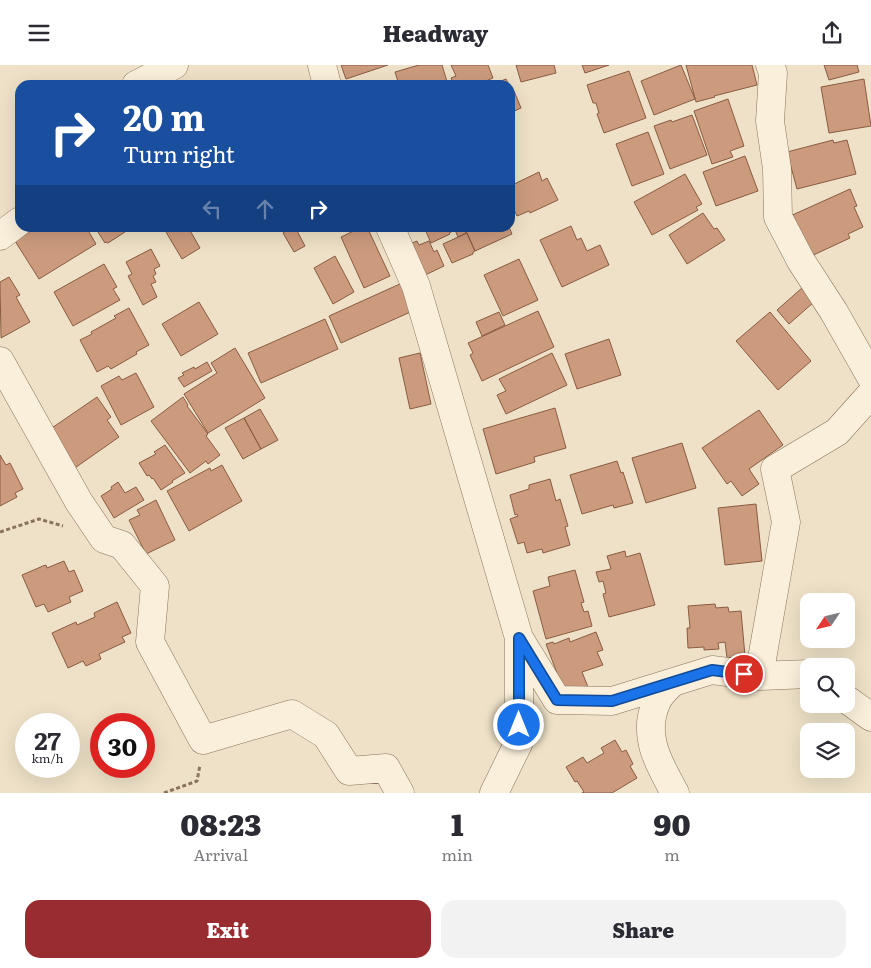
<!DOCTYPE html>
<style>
body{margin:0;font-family:Literata,serif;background:#f2f2f3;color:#2b2b33;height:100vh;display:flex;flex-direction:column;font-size:19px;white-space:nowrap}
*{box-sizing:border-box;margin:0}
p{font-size:16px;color:#7c7c81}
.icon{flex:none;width:28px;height:28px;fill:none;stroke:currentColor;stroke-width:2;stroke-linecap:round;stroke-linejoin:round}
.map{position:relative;height:728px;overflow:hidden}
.side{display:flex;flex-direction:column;background:#fff;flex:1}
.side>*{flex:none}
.top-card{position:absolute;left:15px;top:15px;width:500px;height:152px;border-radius:15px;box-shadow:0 5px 20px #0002;background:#1a4fa0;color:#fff;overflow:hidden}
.needle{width:32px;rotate:235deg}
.fabs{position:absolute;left:800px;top:528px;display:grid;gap:10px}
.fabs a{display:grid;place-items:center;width:55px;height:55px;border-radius:10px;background:#fff;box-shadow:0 5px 20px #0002;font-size:25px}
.speed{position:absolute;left:15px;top:648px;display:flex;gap:10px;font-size:25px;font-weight:700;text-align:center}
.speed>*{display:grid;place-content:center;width:65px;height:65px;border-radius:50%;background:#fff;box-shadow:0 5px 20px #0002;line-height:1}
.speed small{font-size:12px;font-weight:400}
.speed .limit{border:8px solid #d22;background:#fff;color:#111}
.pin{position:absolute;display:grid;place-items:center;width:42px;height:42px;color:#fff;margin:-21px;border:2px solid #fff;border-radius:50%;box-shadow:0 1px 5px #0007}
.me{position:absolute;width:55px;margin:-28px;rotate:0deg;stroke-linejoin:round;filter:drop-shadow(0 0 4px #0008)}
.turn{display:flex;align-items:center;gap:18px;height:105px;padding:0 25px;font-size:22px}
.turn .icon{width:65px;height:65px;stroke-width:2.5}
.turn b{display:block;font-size:35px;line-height:42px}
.lanes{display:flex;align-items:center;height:48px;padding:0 25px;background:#0003;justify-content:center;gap:25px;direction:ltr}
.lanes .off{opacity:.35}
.eta{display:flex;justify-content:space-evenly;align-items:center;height:85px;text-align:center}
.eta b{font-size:30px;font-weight:800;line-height:35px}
.cta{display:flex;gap:10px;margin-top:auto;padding:10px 25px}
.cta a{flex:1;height:58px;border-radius:15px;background:#992c31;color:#fff;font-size:20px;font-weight:800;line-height:58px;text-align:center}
.cta a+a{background:#f2f2f3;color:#2b2b33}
header{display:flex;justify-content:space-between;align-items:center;height:65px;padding:0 25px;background:#fff;font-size:22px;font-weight:800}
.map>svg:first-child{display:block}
.building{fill:#cc9b7d;stroke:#895c42}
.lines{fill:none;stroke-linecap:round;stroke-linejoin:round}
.minor-casing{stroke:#8a735c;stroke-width:29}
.path{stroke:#8a735c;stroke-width:3;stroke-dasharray:4 2.5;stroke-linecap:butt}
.minor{stroke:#f9efda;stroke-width:28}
.route-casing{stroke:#114b97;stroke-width:12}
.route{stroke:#1a73e8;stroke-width:9}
</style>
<header><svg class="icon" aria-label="menu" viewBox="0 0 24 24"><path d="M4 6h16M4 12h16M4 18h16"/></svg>Headway<svg class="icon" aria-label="share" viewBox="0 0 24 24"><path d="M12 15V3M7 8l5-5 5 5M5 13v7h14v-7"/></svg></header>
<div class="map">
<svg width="871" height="728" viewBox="0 0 871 728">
<rect width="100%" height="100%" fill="#eee1c7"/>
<path class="building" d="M 341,0 L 388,0 L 346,14 Z
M 419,0 L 442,0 L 448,20 L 399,20 L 395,7 Z
M 451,0 L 488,0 L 493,13 L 476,20 L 454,20 L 451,13 L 456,11 Z
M 516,0 L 554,0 L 556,8 L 521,17 Z
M 582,0 L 609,0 L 585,8 Z
M 681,0 L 695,34 L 654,50 L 641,16 Z
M 686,0 L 752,0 L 757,20 L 714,31 L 715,32 L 696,37 Z
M 824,0 L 857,0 L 859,7 L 829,15 Z
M 629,6 L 646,53 L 604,68 L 597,49 L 599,48 L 596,38 L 593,38 L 587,20 Z
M 506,14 L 509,20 L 482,20 L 492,16 L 493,19 Z
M 864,14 L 871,61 L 829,68 L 821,22 Z
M 510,23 L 512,28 L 514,26 L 521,43 L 510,48 Z
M 728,34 L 744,81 L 730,86 L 733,92 L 712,99 L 694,46 Z
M 692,50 L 707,90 L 670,104 L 654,61 L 671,55 L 672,57 Z
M 648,67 L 664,109 L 632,121 L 616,79 Z
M 833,75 L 834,78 L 847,75 L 856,109 L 797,124 L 787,87 Z
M 745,91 L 758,126 L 716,141 L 703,107 Z
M 539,107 L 542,116 L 547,113 L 558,135 L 530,148 L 529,146 L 517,151 L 510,136 L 510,121 Z
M 685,109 L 702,139 L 696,142 L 698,145 L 652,170 L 634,137 Z
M 850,124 L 857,141 L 854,142 L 863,162 L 848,169 L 850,173 L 807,193 L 788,152 Z
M 703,148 L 714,164 L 717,163 L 725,175 L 687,199 L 669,170 Z
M 571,161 L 577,175 L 581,173 L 587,186 L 600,180 L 609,200 L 562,222 L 540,175 Z
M 37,162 L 86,162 L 96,179 L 39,214 L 15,176 Z
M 122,162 L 125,167 L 108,178 L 106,177 L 105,178 L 96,164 L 97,162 Z
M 163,162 L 188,162 L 200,183 L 182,194 Z
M 292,162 L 295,162 L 305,181 L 294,187 L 283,168 Z
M 362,162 L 367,162 L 390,211 L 364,223 L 341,172 Z
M 424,162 L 463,162 L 466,168 L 458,172 L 455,165 L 449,168 L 450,169 L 431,178 Z
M 464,162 L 509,162 L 512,169 L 475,186 Z
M 467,168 L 475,186 L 473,187 L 473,189 L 452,198 L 443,179 Z
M 417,176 L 419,180 L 429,176 L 434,187 L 437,185 L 444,201 L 421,212 L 410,179 Z
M 151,184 L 160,201 L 154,204 L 156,209 L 153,211 L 156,217 L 151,219 L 157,232 L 143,240 L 128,211 L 132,209 L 126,197 Z
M 335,191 L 354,227 L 333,239 L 314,203 Z
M 519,194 L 538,235 L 503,251 L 484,210 Z
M 104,199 L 117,222 L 113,224 L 120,235 L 73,261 L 54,227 Z
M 9,212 L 20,230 L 16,232 L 30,257 L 1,273 L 0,217 Z
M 402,218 L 415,245 L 341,278 L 329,251 Z
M 802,223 L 814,237 L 789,259 L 777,245 Z
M 199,237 L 218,269 L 181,291 L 162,259 Z
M 129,243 L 149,280 L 136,287 L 137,289 L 111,304 L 108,301 L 97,307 L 80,275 L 92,269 L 91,267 L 116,253 L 114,251 Z
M 538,246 L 554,282 L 482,316 L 470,290 L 473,288 L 468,278 Z
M 499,247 L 505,260 L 482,271 L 476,257 Z
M 770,247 L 811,296 L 778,325 L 736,276 Z
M 325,254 L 338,284 L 261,318 L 248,288 Z
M 609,274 L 621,310 L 577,324 L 565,289 Z
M 235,283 L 265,333 L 208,368 L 184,329 L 217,308 L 211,298 Z
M 420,288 L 431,339 L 410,344 L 399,293 Z
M 552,288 L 567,320 L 506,349 L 497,330 L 506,326 L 499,314 Z
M 207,297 L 212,306 L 184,322 L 178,313 L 184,310 L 182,308 L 194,302 L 195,304 Z
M 136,308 L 154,342 L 121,360 L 101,321 L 119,311 L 122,315 Z
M 97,332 L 111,352 L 107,355 L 119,372 L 72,405 L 46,367 Z
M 183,332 L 188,340 L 187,341 L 208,369 L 206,371 L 220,390 L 208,399 L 206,396 L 190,408 L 151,356 Z
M 555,343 L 566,383 L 534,392 L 535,397 L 496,409 L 483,364 Z
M 260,344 L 278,375 L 261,384 L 244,353 Z
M 759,345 L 783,380 L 749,404 L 759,419 L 742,431 L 731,416 L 727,419 L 702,383 Z
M 244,353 L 261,384 L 243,394 L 225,363 Z
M 682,378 L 696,423 L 646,438 L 632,393 Z
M 165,380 L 185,408 L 172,416 L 173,417 L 161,425 L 153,413 L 152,414 L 149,410 L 147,411 L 139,398 L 156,389 L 154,387 Z
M 0,390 L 6,400 L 10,398 L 23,424 L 15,428 L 17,432 L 0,441 Z
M 617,396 L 621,408 L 623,407 L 633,438 L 614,443 L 613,440 L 582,449 L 570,410 Z
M 222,400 L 242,436 L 189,466 L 167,426 L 210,403 L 211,406 Z
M 550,414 L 556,436 L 560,434 L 568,461 L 565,462 L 570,480 L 543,488 L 542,484 L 527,488 L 524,477 L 518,479 L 510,454 L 518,451 L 517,449 L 515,450 L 510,430 L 529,424 L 529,420 Z
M 118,417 L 125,428 L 136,422 L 144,435 L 114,453 L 101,431 L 112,424 L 111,422 Z
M 156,435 L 175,475 L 146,489 L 129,455 L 140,450 L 137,445 Z
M 756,439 L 762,496 L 725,500 L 718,443 Z
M 625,486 L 626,492 L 640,488 L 655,540 L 609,552 L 603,529 L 606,528 L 603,516 L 599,517 L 596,507 L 611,504 L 607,491 Z
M 64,496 L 69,507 L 74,505 L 83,526 L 69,532 L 71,537 L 48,547 L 44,539 L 36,542 L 22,510 L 43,501 L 46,500 L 47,503 Z
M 575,505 L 584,537 L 581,538 L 584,547 L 588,546 L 592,561 L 546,574 L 533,526 L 550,521 L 548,512 Z
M 117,537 L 131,568 L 122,572 L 125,577 L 99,589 L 101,594 L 86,601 L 83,596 L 68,603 L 52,568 L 76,557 L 77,560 L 95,552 L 94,548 Z
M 715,539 L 716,543 L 728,542 L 729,547 L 741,546 L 745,591 L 727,593 L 725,577 L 718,578 L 719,584 L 704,585 L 704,582 L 688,583 L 687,563 L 690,563 L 688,541 Z
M 596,567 L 603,585 L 597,587 L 603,600 L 582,607 L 588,622 L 564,627 L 546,579 L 553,577 L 554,579 L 569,573 L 570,577 Z
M 615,675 L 622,687 L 626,685 L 633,699 L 630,701 L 637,713 L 612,728 L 582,728 L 584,727 L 577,716 L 575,717 L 566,702 L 583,692 L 587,698 L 604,688 L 601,683 Z"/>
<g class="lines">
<g class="minor-casing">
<path id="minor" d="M 322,0 L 327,20
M 770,0 L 773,8 L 770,56 L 777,104 L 778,152 L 801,196 L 834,247 L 871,312
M 136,20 L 174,0
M 390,162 L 416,221 L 519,573 L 557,635 L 612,636 L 712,605 L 759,611 L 809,609
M 0,171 L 20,156
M 0,296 L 79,437 L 104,474 L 122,480 L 155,521 L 150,577 L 203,675 L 292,649 L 326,670 L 349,706 L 386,703 L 400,728
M 759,611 L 786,457 L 775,404 L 837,367 L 871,329
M 672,618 C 667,623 660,629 657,636 C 641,670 659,699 675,728
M 846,634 L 871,652
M 494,728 L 519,677 L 519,573"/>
</g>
<path class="path" d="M 0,467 L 39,454 L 63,461
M 164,728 L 197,716 L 200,700"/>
<use href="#minor" class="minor"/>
</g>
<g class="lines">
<g class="route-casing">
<path id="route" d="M 519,660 L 519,573 L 557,635 L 612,636 L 712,605 L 744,609"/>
</g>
<use href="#route" class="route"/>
</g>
</svg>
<div class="fabs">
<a><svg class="needle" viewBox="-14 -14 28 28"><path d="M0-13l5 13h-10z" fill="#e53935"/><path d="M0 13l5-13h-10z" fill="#7c7c81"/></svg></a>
<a><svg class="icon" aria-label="search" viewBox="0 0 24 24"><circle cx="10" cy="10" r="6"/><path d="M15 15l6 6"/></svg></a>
<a><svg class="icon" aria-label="layers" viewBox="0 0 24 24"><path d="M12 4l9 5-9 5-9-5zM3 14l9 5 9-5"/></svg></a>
</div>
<div class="speed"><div>27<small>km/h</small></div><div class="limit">30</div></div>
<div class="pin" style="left:744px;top:609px;background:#d93025"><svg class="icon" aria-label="arrive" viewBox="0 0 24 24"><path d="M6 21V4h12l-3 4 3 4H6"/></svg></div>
<svg class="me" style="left:519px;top:660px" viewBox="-20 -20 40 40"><circle r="17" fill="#1a73e8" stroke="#fff" stroke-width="3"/><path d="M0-11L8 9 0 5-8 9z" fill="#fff"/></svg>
<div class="top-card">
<div class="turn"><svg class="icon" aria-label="right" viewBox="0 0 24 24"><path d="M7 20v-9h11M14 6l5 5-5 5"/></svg><div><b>20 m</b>Turn right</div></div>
<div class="lanes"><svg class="icon off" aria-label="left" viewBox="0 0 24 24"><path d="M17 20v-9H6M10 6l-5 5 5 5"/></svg><svg class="icon off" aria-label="ahead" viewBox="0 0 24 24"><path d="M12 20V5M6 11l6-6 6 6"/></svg><svg class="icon" aria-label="right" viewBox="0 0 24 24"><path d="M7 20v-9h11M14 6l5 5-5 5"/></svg></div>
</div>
</div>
<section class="side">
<div class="eta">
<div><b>08:23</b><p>Arrival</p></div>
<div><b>1</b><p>min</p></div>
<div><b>90</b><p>m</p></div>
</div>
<div class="cta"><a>Exit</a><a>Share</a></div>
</section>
